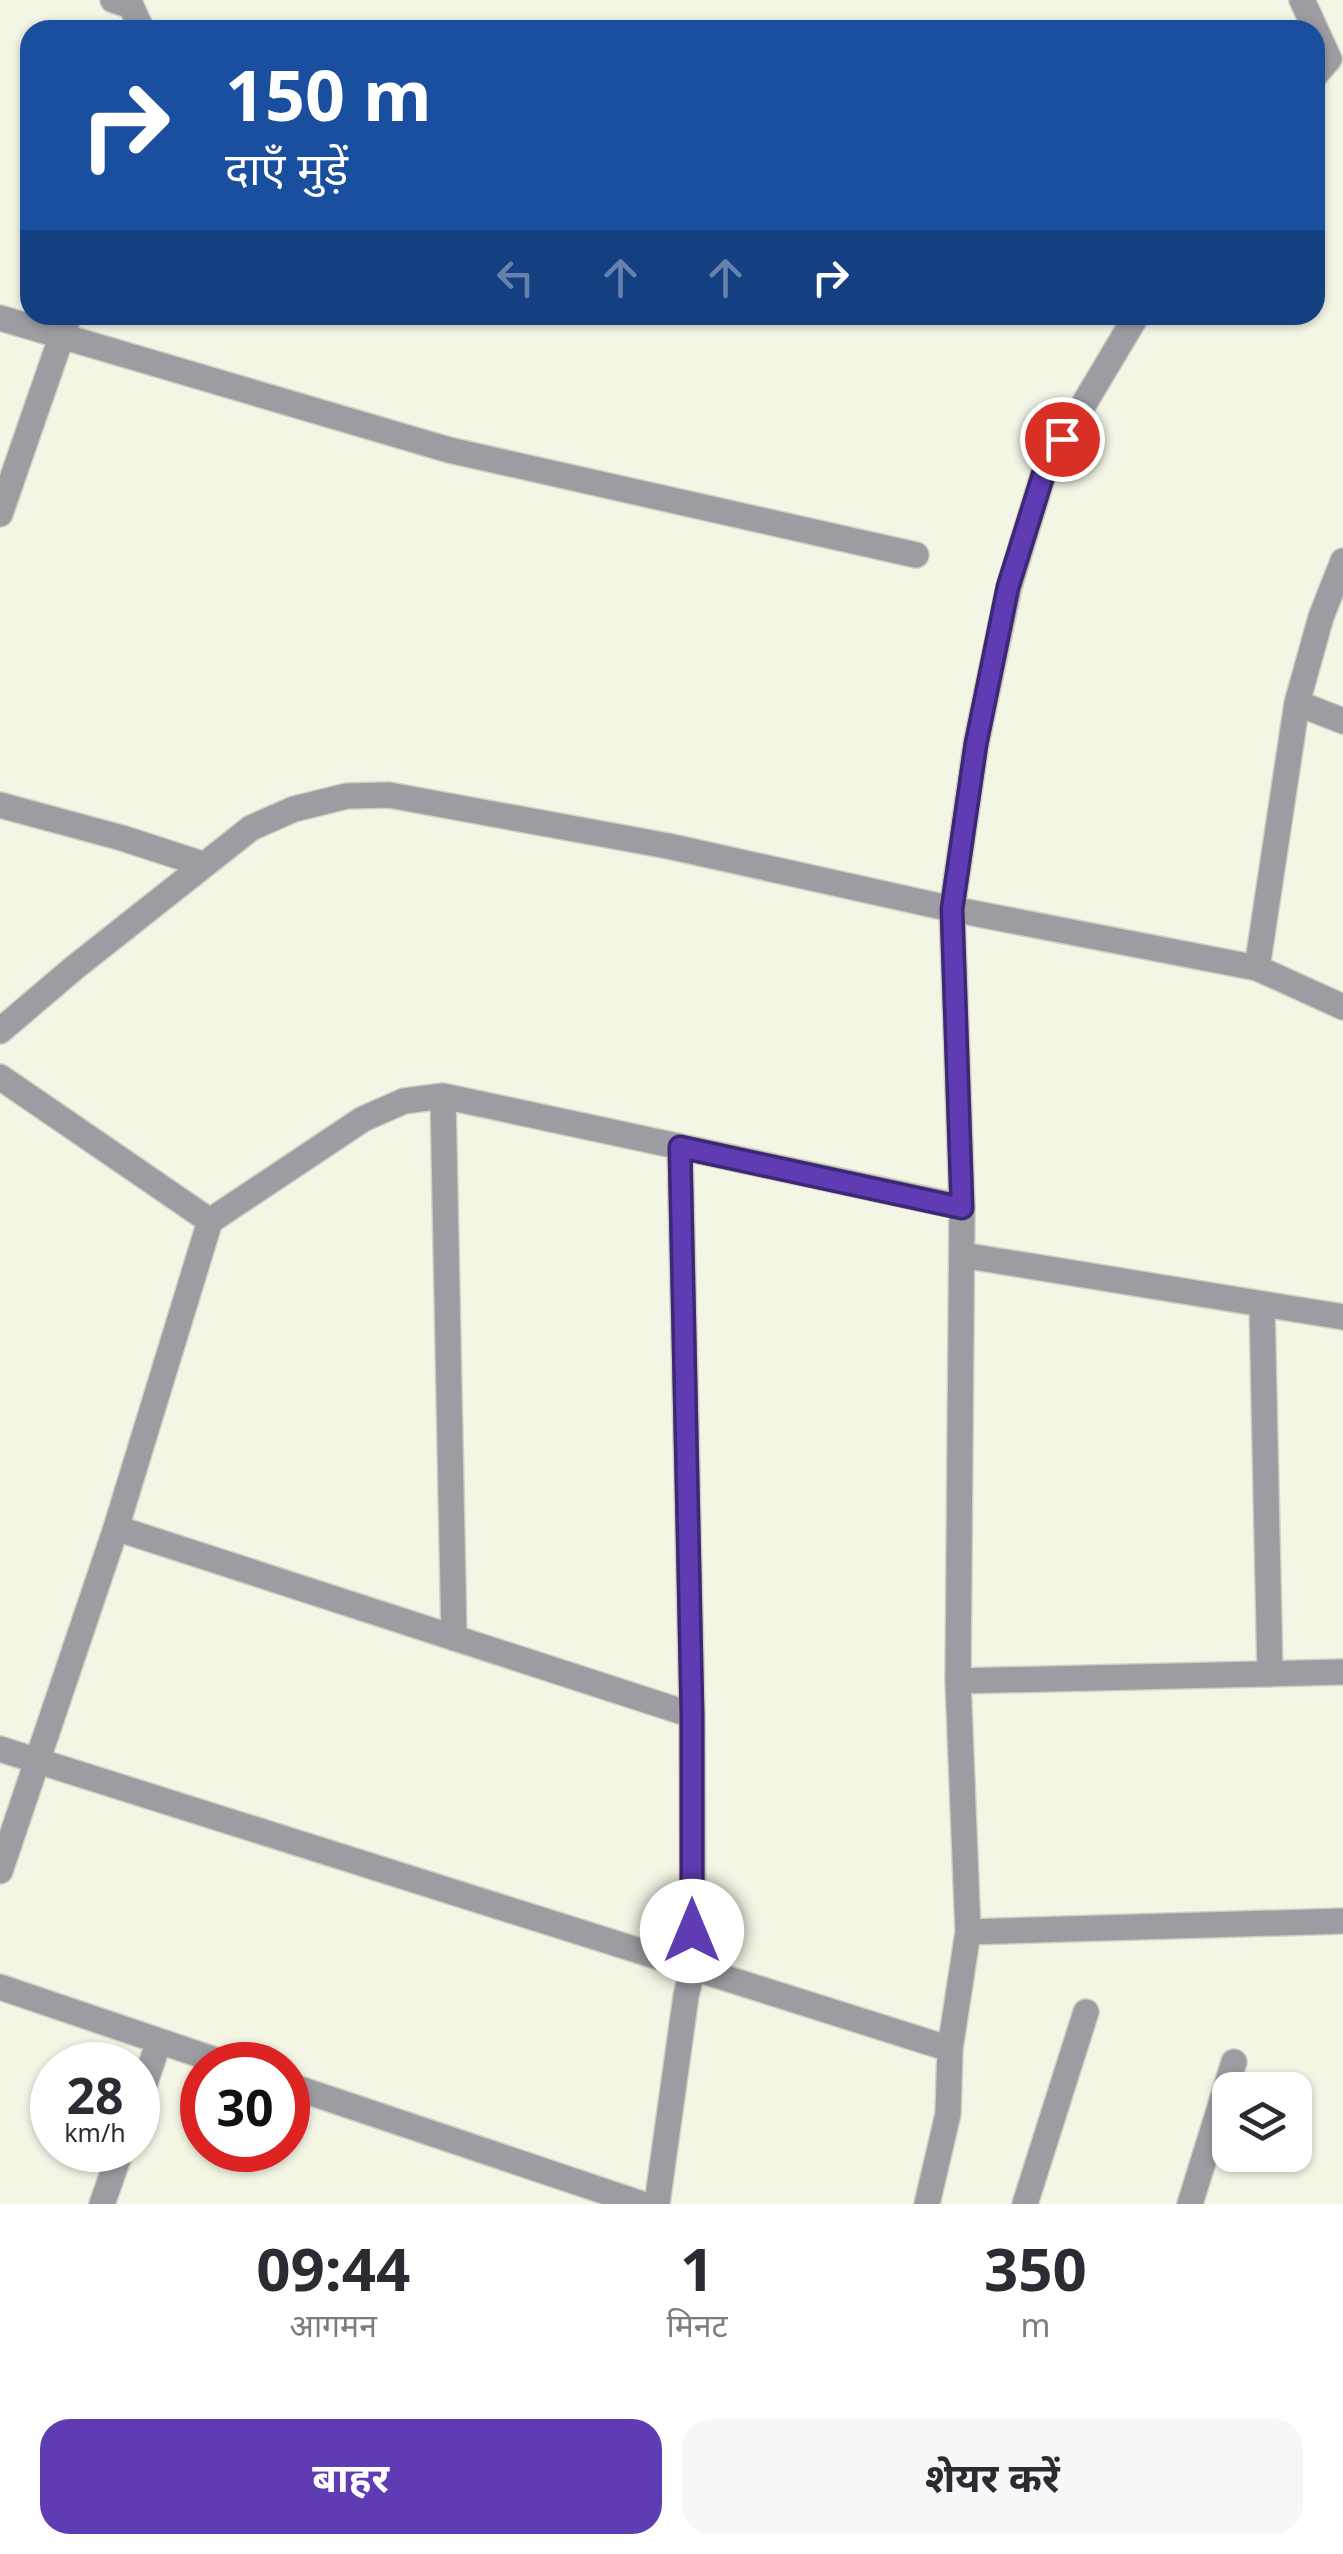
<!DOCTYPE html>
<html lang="hi">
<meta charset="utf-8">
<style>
body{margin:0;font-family:"Noto Sans","Noto Sans Devanagari",sans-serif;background:#f7f7f7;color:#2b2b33;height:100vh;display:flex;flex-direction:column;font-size:38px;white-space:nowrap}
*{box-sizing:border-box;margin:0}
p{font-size:32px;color:#7c7c81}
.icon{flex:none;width:55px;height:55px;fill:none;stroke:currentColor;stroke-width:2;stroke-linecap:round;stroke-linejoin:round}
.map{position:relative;height:2204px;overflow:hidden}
.side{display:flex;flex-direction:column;background:#fff;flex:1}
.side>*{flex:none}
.guide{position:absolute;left:20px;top:20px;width:1305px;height:305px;border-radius:30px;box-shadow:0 2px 8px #0004;background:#1a4fa0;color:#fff;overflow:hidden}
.tools{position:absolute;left:1212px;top:2072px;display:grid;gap:20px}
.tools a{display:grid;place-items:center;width:100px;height:100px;border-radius:20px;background:#fff;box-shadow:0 2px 8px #0004;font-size:50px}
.speed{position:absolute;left:30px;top:2042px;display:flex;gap:20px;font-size:50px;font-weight:700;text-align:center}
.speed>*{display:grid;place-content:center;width:130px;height:130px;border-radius:50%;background:#fff;box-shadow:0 2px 8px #0004;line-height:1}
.speed small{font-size:25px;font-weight:400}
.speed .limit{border:15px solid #d22;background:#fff;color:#111}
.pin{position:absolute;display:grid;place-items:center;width:85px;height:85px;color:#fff;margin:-42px;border:5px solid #fff;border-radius:50%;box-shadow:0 2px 10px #0007}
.me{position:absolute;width:110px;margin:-55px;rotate:0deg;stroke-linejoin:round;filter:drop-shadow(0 0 8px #0008)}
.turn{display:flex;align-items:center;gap:35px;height:210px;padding:0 40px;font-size:45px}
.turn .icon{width:130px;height:130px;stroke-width:2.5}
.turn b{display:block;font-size:70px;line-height:85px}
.lanes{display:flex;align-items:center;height:95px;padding:0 40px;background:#0003;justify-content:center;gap:50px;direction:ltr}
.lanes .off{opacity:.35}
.eta{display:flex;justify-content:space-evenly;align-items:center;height:170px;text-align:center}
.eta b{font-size:60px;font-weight:700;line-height:70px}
.cta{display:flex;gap:20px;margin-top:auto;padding:20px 40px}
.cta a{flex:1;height:115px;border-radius:30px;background:#5f3cb4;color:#fff;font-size:40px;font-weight:700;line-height:115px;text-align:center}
.cta a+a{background:#f7f7f7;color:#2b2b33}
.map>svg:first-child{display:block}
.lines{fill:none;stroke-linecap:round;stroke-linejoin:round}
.minor-casing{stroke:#cfd1c2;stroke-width:28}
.minor{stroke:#9d9ca3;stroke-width:25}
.route-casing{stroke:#3e2775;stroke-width:25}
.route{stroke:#5f3cb4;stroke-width:18}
</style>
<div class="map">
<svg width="1343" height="2204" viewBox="0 0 1343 2204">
<rect width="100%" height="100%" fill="#f3f5e5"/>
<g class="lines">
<g class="minor-casing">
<path id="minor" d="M 113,0 L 131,6 L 142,30
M 1302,0 L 1329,59 L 1315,75
M 0,318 L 449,450 L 916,555
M 0,514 L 69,315
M 1297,703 L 1343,721
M 0,805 L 122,838 L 202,864
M 1257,968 L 1297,703 L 1321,617 L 1343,561
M 0,1031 L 74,968 L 251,828 L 294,809 L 347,796 L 389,795 L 668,846 L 952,909 L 1257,968 L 1343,1007
M 0,1077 L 210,1221 L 363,1119 L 404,1101 L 443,1096 L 962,1207
M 443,1096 L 454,1638
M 962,1255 L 1343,1317
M 1262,1304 L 1270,1674
M 116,1528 L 692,1715
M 958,1681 L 1343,1672
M 0,1749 L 950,2049
M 0,1871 L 116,1528 L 210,1221
M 968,1932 L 1343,1921
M 0,1987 L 230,2065
M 288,2085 L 642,2204
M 138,2104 L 159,2041
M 102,2204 L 121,2150
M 657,2204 L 686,1996 L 693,1967 L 692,1715 L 680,1147
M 927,2204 L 948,2114 L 950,2049 L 968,1932 L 958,1681 L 962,1207 L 952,909 L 976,744 L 1009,587 L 1045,469 L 1137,315
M 1025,2204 L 1086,2012
M 1190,2204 L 1234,2062"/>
</g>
<use href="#minor" class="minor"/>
</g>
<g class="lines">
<g class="route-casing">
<path id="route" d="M 692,1931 L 692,1716 L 680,1147 L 962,1208 L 952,909 L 976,744 L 1008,587 L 1045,469 L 1062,439"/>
</g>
<use href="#route" class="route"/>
</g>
</svg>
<div class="tools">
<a><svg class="icon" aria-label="layers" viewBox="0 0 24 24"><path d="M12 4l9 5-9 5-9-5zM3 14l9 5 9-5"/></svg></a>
</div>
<div class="speed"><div>28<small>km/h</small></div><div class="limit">30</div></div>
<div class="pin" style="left:1062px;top:439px;background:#d93025"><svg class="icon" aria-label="arrive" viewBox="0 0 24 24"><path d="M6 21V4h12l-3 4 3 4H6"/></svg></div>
<svg class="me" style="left:692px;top:1931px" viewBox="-20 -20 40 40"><circle r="19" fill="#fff"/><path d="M0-13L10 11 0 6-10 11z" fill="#5f3cb4"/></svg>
<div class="guide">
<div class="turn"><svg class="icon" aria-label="right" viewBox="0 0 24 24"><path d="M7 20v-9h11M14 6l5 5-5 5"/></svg><div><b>150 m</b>दाएँ मुड़ें</div></div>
<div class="lanes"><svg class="icon off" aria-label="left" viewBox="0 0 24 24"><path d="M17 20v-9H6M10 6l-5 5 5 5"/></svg><svg class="icon off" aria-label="ahead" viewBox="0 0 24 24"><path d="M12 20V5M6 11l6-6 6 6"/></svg><svg class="icon off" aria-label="ahead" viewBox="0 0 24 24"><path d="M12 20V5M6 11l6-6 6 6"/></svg><svg class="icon" aria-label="right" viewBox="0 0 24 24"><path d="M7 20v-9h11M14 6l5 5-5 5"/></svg></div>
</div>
</div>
<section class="side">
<div class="eta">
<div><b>09:44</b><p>आगमन</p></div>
<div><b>1</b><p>मिनट</p></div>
<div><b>350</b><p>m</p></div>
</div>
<div class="cta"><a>बाहर</a><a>शेयर करें</a></div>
</section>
